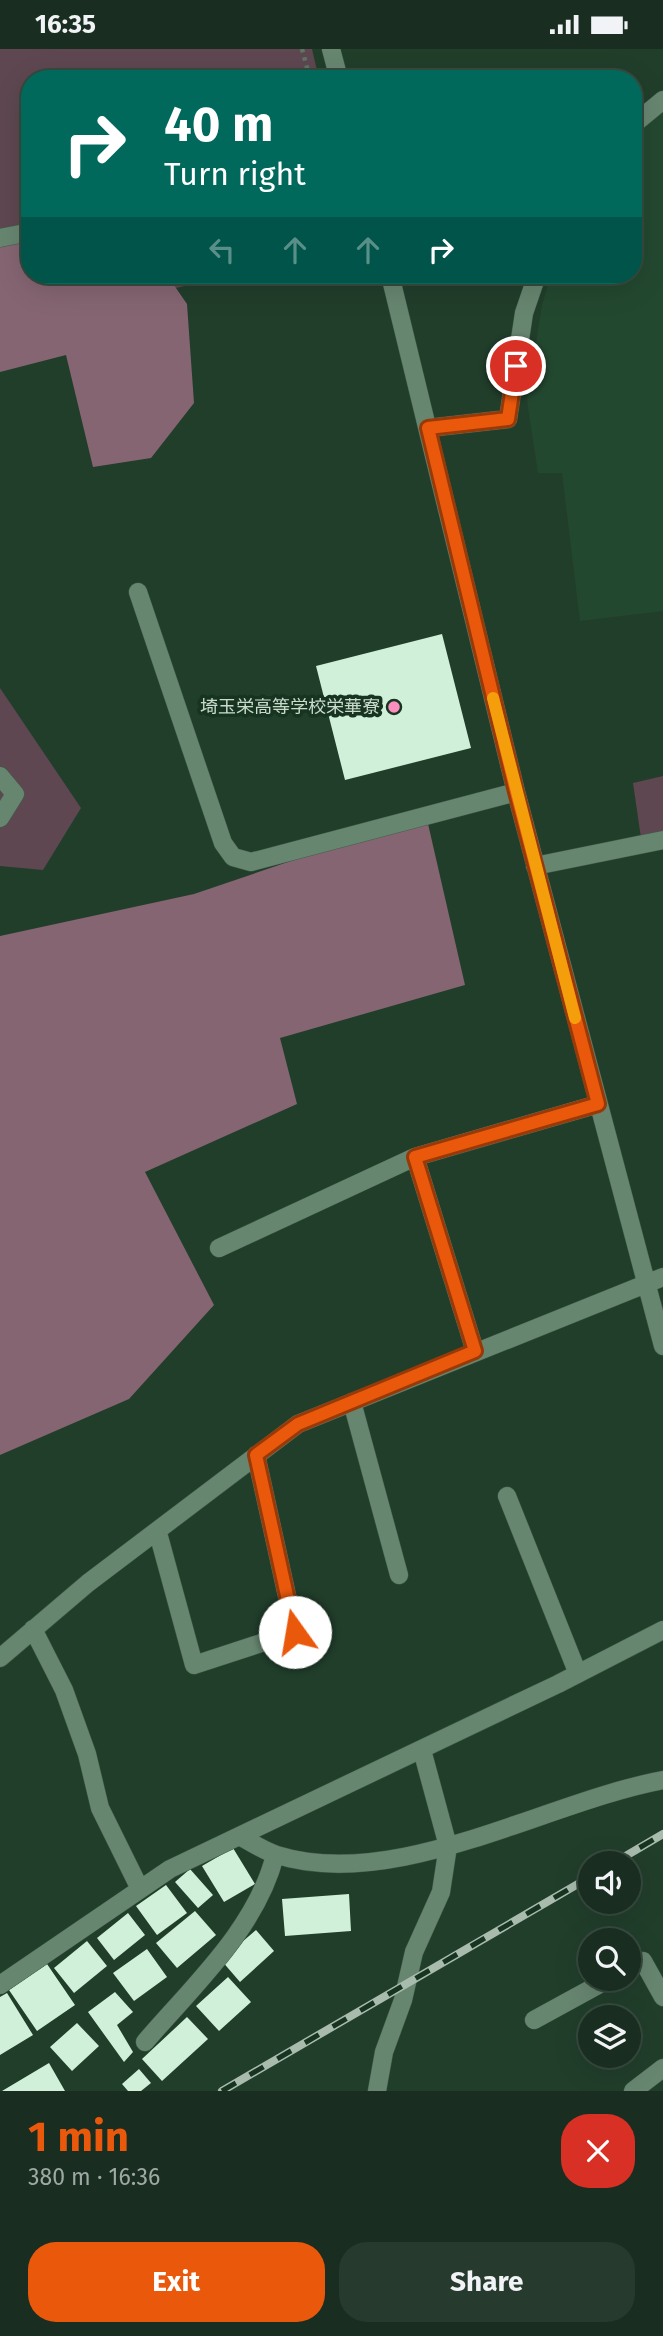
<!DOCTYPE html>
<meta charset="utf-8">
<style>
body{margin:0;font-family:"Fira Sans","Noto Sans JP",sans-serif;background:#263a2d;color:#f1f3f6;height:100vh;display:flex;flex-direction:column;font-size:26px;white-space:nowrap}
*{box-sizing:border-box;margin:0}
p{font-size:23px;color:#9fa8a5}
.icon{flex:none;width:38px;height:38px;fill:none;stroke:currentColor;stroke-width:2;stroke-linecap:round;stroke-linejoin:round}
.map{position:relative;height:2042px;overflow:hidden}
.drawer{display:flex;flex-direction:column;background:#192e20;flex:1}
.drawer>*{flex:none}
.guide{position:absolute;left:21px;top:21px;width:621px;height:214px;border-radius:28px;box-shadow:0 7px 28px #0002,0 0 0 2px #374a3e;background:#00695c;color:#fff;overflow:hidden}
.buttons{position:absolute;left:578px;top:1802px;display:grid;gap:14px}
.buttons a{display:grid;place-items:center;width:63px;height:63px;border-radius:50%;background:#192e20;box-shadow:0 7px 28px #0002,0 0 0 2px #374a3e;font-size:35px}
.pin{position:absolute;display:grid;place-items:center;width:60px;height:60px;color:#fff;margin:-30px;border:4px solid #fff;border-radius:50%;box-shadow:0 2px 7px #0007}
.me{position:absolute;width:77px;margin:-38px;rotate:347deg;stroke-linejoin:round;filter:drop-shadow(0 0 5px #0008)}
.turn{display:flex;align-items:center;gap:24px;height:147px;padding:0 28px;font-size:32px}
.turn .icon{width:91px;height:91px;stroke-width:2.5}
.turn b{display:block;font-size:49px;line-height:60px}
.lanes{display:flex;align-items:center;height:66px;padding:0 28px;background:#0003;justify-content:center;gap:35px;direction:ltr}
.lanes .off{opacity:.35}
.round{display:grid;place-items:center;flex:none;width:74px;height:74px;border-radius:28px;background:#263a2d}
.summary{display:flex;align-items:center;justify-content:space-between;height:119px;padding:0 28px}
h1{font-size:42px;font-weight:700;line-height:52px;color:#ea580c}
.action{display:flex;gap:14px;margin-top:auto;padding:14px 28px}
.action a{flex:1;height:80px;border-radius:28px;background:#ea580c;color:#fff;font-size:28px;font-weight:700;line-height:80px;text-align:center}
.action a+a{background:#263a2d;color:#f1f3f6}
.status{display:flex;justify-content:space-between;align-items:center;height:49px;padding:0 35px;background:#192e20;direction:ltr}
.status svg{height:19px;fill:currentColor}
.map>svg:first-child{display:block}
.built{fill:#234830}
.green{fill:#5e4750}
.forest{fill:#856572}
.building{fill:#d0f0d9}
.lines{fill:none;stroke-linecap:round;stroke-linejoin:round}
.minor-casing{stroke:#425c4b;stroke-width:19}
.path{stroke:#5d7665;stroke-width:4.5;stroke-dasharray:3.5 5;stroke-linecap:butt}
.minor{stroke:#678670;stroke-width:18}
.rail-casing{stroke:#a8bbad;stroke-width:8}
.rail{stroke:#173421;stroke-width:5;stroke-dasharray:16;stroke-linecap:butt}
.route-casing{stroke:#983908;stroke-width:18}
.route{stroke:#ea580c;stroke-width:12}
.slow{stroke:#f59e0b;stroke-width:12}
.poi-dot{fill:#fd8ec0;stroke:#173421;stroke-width:2.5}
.labels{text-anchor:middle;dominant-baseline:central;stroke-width:7;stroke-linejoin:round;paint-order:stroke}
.poi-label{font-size:18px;fill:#cadbce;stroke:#173421;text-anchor:end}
</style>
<div class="status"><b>16:35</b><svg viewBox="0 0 49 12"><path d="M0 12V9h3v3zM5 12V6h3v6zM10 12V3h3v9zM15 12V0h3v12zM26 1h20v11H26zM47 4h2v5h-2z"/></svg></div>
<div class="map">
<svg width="663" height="2042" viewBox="0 0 663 2042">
<rect width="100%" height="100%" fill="#213e2b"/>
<path class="built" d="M 663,60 L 663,562 L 580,572 L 562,424 L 538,424 L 527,351 L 542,256 L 551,226 L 634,226 L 634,93 L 655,65 Z"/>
<path class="green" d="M 0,0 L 312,0 L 319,30 L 30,30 L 30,226 L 233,226 L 0,279 Z
M 0,639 L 81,759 L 43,821 L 0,817 Z
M 663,727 L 663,785 L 641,789 L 633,734 Z"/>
<path class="forest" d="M 30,184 L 30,226 L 167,226 L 187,255 L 194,354 L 151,409 L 93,418 L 66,306 L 0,323 L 0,193 Z
M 426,766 L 465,936 L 280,989 L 297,1055 L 145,1123 L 214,1256 L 129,1350 L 0,1406 L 0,887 L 194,845 Z"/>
<path class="building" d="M 442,585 L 471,699 L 345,731 L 316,617 Z
M 233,1799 L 255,1835 L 224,1853 L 202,1817 Z
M 190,1820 L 213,1846 L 198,1859 L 175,1833 Z
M 166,1836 L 187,1864 L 157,1886 L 136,1857 Z
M 349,1845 L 351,1882 L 285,1887 L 282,1850 Z
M 195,1862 L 216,1886 L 177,1919 L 156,1894 Z
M 128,1864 L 145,1886 L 114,1911 L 97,1889 Z
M 256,1881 L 274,1902 L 240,1933 L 221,1911 Z
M 87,1892 L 107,1917 L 74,1944 L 54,1919 Z
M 147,1900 L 167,1928 L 134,1952 L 113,1924 Z
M 47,1915 L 75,1956 L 37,1982 L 9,1941 Z
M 228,1928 L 251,1953 L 219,1982 L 196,1957 Z
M 115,1943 L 133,1963 L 117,1976 L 133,2003 L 124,2013 L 88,1963 Z
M 7,1944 L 33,1986 L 0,2006 L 0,1948 Z
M 187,1968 L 208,1990 L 162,2032 L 142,2010 Z
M 77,1974 L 99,1997 L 72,2022 L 50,1998 Z
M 49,2014 L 65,2042 L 2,2042 Z
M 139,2020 L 151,2034 L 141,2042 L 128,2042 L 122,2035 Z"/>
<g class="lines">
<g class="minor-casing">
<path id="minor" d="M 331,0 L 339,30
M 634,75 L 663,51
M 0,189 L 30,183
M 390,226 L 516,743 L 663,1297
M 428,379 L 508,370 L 524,264 L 537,226
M 138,543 L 223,794 L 233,808 L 251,813 L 516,743
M 0,727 L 15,745 L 0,769
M 535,817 L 663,791
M 415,1108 L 475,1302
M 219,1199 L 415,1108 L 598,1055
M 352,1353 L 399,1526
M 507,1447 L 578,1625
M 158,1484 L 194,1616 L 295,1583 L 256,1406
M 33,1580 L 64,1641 L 87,1705 L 100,1759 L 140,1840
M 0,1609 L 88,1534 L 298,1375 L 663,1228
M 239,1787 C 251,1793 264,1802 277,1806 C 396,1843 545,1753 663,1731
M 628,1920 L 643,1912 L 663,1948
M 0,1936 L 170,1820 L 558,1635 L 663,1581
M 534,1971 L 609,1930
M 145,1993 C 193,1937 257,1879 275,1806
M 377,2042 L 384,2003 L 403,1951 L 414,1903 L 441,1843 L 448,1797 L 422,1701
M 633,2042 L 663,2019"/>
</g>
<path class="path" d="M 302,0 L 310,30"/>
<use href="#minor" class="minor"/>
<g class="rail-casing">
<path id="rail" d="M 612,1815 L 663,1785
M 222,2042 L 590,1828"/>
</g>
<use href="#rail" class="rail"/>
</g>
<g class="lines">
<g class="route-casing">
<path id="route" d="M 295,1583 L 256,1406 L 298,1375 L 475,1302 L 415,1108 L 598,1055 L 516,743 L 428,379 L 508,370 L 516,317"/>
</g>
<use href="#route" class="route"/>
<path class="slow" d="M 493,649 L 575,969"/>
</g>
<circle class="poi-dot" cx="394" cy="658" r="7"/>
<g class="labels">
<g class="poi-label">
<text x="380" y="658">埼玉栄高等学校栄華寮</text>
</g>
</g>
</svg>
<div class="buttons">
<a><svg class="icon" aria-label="sound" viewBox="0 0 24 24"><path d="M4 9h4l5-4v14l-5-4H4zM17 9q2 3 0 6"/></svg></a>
<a><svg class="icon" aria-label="search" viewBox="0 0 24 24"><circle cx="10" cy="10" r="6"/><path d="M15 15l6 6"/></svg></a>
<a><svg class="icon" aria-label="layers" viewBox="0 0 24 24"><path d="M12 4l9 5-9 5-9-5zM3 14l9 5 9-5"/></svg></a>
</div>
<div class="pin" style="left:516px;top:317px;background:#d93025"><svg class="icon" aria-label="arrive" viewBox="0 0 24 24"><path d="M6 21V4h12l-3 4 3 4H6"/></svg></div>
<svg class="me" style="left:295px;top:1583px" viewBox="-20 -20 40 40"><circle r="19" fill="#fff"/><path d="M0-13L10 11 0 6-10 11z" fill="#ea580c"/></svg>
<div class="guide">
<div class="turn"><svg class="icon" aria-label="right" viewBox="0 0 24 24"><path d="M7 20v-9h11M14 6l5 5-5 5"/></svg><div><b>40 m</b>Turn right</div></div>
<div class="lanes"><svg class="icon off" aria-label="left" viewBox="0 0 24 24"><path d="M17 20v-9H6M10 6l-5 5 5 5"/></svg><svg class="icon off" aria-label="ahead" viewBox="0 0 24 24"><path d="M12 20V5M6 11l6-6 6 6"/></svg><svg class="icon off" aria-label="ahead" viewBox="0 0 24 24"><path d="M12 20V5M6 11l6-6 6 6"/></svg><svg class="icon" aria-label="right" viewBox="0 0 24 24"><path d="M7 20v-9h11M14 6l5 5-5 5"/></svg></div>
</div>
</div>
<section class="drawer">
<div class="summary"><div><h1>1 min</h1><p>380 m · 16:36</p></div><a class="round" style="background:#d93025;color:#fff"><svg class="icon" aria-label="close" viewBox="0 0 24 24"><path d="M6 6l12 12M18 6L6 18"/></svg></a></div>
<div class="action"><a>Exit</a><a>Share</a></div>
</section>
